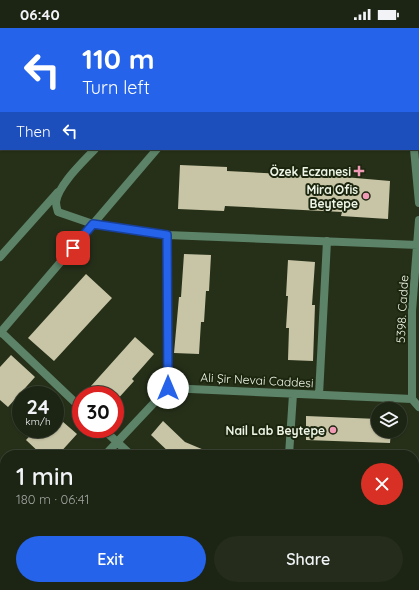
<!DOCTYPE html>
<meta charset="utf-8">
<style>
body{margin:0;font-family:Quicksand,sans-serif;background:#252c1c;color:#f1f3f6;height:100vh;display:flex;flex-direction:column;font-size:15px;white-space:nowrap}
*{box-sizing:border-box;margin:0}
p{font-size:13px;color:#a0a4a0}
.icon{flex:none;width:22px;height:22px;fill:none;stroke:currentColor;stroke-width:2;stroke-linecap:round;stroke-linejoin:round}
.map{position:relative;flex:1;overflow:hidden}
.sheet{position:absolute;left:0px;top:422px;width:419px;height:140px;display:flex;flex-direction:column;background:#1c2413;border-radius:16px 16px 0 0;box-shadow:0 1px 3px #0004,0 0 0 1px #3a4133}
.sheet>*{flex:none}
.top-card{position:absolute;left:0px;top:0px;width:419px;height:122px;box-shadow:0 1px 3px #0004,0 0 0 1px #3a4133;background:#2563eb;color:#fff;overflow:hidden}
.controls{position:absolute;left:371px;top:374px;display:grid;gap:8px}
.controls a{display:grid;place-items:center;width:36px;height:36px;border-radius:50%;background:#1c2413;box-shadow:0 1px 3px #0004,0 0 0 1px #3a4133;font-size:20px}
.speed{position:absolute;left:12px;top:358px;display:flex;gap:8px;font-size:20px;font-weight:700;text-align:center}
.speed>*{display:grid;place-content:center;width:52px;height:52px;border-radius:50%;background:#1c2413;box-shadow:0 1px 3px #0004,0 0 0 1px #3a4133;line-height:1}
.speed small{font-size:10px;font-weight:400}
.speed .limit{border:6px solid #d22;background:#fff;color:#111}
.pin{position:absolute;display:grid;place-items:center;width:34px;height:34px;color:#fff;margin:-17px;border-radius:8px;box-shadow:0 2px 6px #0006}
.me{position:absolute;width:44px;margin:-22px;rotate:0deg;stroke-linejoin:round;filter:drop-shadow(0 0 3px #0008)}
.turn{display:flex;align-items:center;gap:14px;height:84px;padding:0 16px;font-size:18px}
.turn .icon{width:52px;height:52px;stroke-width:2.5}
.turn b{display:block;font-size:28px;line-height:34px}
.then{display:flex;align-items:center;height:38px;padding:0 16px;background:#0003;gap:8px;font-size:15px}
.round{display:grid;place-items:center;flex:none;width:42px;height:42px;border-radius:21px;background:#252c1c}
.summary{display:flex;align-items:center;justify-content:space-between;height:68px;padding:0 16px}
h1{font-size:24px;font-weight:600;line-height:30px}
.button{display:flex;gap:8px;margin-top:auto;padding:8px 16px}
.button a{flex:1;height:46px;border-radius:24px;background:#2563eb;color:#fff;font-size:16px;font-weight:600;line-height:46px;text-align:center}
.button a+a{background:#252c1c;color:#f1f3f6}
.status{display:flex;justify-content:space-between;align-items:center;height:28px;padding:0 20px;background:#1c2413;direction:ltr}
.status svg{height:11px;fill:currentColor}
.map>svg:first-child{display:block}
.building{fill:#c8c5a6}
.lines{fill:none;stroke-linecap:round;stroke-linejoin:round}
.street{stroke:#5c8368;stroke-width:8}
.secondary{stroke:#75b489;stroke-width:8}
.primary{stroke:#88daa2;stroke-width:10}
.route-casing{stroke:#184099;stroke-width:10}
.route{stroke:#2563eb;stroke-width:7}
.poi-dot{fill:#f09ab5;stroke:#1c260f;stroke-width:1.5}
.labels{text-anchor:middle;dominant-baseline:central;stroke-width:4;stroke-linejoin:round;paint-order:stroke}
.poi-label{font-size:12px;font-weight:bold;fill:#f0f7e8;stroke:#1c260f;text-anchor:end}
.street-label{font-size:12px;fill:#f0f7e8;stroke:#1c260f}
</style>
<div class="status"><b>06:40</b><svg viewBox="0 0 49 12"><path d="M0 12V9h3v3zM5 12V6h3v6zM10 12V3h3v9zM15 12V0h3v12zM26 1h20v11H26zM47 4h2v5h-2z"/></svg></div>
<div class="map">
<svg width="419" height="562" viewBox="0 0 419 562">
<rect width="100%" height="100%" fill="#263019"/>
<path class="building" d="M 180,137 L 227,139 L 227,143 L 344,149 L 390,153 L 388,191 L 341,188 L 342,184 L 225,178 L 224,183 L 178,181 Z
M 184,226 L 211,227 L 209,263 L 206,263 L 204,294 L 201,294 L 199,326 L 174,325 L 179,269 L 181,269 Z
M 288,232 L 315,234 L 312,277 L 315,277 L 313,333 L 288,332 L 289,300 L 286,300 L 288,268 L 286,268 Z
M 86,246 L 112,270 L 54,333 L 28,310 Z
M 135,309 L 154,326 L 132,351 L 134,353 L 115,374 L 115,367 L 101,367 L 91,358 Z
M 11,327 L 35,349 L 8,379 L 0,372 L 0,339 Z
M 55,387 L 77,406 L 58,427 L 42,427 L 26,412 L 36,401 L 55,401 Z
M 306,388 L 378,391 L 378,403 L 391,403 L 390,415 L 306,412 Z
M 163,393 L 185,414 L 216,427 L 172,427 L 151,407 Z"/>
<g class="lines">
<path class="street" d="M 95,121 C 83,134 58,157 56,174 C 56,178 57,181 58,184 L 93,196 L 167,207 L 418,217
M 414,121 L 419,175
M 167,207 L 168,360
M 0,229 L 58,164
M 1,304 L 81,380
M 0,305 L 157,121
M 319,367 L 327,213
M 412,371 L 412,283 L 419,192
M 412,371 L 419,379
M 103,401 L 131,427
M 105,427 L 168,360 L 412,371
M 289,427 L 293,366
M 0,539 L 5,534
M 76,557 L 82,562
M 98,562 L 102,557"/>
<path class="secondary" d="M 418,51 L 419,45"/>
<path class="primary" d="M 0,70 L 1,70
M 418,83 L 419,83
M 0,92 L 1,92
M 418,110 L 419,110"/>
</g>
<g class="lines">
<g class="route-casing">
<path id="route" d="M 73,220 L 93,196 L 167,207 L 168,360"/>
</g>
<use href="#route" class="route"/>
</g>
<g class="poi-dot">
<path d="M357 137h4v4h4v4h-4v4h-4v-4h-4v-4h4z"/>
<circle cx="366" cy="168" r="4"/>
<circle cx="333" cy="402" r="4"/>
</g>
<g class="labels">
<g class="poi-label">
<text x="351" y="143">Özek Eczanesi</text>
<text x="358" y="161">Mira Ofis<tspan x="358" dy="14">Beytepe</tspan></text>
<text x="325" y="402">Nail Lab Beytepe</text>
</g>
<g class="street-label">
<text transform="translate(402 281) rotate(-87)">5398. Cadde</text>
<text transform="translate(257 352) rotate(3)">Ali Şir Nevai Caddesi</text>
</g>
</g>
</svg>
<div class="controls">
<a><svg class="icon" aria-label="layers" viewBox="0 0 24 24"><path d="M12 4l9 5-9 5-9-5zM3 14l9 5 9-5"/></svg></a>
</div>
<div class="speed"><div>24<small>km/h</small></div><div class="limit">30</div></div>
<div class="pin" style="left:73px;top:220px;background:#d93025"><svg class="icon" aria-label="arrive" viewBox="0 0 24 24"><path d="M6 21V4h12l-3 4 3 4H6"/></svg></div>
<svg class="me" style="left:168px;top:360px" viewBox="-20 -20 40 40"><circle r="19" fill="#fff"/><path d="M0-13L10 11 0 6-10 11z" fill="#2563eb"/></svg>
<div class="top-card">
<div class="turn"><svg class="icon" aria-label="left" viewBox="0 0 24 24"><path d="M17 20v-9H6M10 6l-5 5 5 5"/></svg><div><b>110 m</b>Turn left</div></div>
<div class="then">Then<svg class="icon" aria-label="left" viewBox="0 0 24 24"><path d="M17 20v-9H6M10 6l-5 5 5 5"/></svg></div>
</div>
<section class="sheet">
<div class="summary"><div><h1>1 min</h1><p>180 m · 06:41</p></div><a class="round" style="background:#d93025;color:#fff"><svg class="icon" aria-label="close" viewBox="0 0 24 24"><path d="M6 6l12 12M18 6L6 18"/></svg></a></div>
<div class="button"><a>Exit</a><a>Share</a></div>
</section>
</div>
